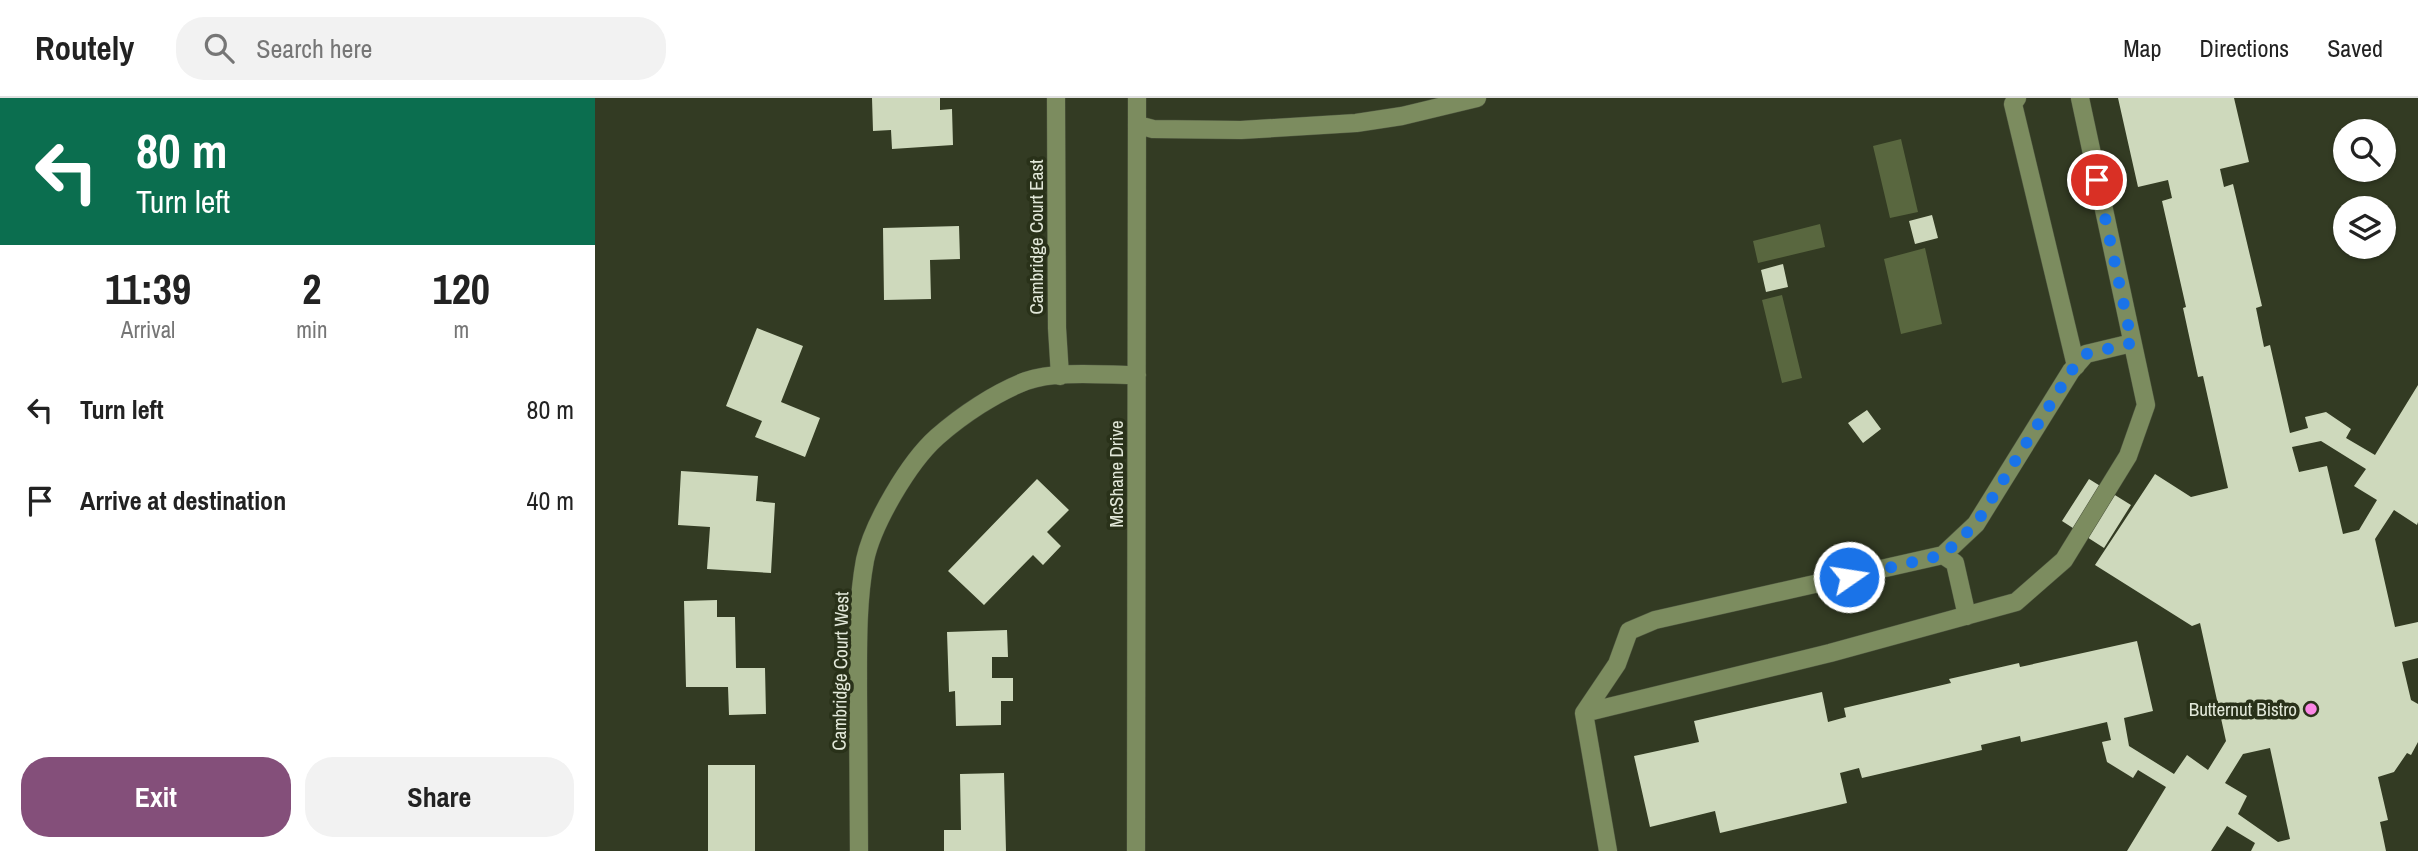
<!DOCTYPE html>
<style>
body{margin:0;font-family:"Archivo Narrow",sans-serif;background:#f2f2f2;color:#222;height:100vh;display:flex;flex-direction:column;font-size:26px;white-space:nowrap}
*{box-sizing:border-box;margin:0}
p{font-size:23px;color:#767676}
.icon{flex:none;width:38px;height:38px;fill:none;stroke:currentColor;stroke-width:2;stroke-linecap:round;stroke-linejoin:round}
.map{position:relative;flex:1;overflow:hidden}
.drawer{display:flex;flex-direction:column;background:#fff;width:595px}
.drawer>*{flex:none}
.hud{background:#0b6e4f;color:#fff;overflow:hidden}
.controls{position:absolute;left:1738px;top:21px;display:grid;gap:14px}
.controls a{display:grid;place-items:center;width:63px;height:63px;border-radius:50%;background:#fff;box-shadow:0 2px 5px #0004;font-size:35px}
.pin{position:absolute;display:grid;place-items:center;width:60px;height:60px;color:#fff;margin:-30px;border:4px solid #fff;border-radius:50%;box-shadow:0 2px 7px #0007}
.me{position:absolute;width:77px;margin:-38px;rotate:77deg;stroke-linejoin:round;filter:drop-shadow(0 0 5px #0008)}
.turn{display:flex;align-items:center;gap:24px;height:147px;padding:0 21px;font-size:32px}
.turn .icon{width:91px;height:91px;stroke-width:2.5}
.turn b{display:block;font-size:49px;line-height:60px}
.eta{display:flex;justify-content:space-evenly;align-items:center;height:119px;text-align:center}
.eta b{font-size:42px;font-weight:700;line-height:49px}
.button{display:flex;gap:14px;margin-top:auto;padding:14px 21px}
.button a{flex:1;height:80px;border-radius:28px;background:#844f7a;color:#fff;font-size:28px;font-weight:700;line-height:80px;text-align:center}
.button a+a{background:#f2f2f2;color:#222}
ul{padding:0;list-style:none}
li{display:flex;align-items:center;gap:21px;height:91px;padding:0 21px}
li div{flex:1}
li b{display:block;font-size:26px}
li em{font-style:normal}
header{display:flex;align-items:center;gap:42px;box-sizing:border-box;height:98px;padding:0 35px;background:#fff;border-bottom:2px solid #e0e0e0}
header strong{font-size:33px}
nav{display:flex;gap:38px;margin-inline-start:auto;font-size:24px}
.search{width:490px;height:63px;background:#f2f2f2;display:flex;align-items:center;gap:18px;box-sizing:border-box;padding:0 24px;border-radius:28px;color:#767676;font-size:26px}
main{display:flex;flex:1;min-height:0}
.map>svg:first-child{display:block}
.green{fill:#59673f}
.building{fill:#ced9bc;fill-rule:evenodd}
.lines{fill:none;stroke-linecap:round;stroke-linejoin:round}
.minor-casing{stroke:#4f5740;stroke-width:19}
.minor{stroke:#7c8c5f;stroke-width:18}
.route{stroke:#1a73e8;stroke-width:12;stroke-dasharray:0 21.6}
.poi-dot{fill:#fb87e5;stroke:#293119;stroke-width:2.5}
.labels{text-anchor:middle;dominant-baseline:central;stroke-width:7;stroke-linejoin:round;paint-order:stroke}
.street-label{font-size:19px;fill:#e2e8d9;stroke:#293119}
.poi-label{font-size:19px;fill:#e2e8d9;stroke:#293119;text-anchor:end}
</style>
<header>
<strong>Routely</strong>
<div class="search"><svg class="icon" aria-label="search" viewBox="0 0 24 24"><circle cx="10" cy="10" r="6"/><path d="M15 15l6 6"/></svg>Search here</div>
<nav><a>Map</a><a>Directions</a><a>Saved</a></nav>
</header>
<main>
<section class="drawer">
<div class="hud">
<div class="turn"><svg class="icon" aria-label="left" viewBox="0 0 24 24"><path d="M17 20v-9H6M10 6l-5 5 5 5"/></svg><div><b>80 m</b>Turn left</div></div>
</div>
<div class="eta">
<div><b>11:39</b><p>Arrival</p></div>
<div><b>2</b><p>min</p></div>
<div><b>120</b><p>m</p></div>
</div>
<ul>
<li><svg class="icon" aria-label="left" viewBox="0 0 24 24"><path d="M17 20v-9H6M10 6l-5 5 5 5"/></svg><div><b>Turn left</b></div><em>80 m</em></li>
<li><svg class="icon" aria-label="arrive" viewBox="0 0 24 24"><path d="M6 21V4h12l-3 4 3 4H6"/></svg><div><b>Arrive at destination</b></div><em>40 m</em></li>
</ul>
<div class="button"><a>Exit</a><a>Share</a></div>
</section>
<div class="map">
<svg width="1823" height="753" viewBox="0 0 1823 753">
<rect width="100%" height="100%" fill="#333b23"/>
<path class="green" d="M 1306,41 L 1323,114 L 1295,120 L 1278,48 Z
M 1225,126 L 1230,149 L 1163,165 L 1158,143 Z
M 1330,150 L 1347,226 L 1306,236 L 1289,161 Z
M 1187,197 L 1207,280 L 1187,285 L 1167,202 Z"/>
<path class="building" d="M 277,0 L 345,0 L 345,12 L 357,11 L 358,47 L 297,51 L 296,32 L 278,33 Z
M 1523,0 L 1639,0 L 1654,64 L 1625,71 L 1629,89 L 1638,86 L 1667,208 L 1661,210 L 1669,249 L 1675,247 L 1695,335 L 1713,330 L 1710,319 L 1731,314 L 1756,331 L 1751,340 L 1780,357 L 1823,287 L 1823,424 L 1822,427 L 1799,412 L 1780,441 L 1800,529 L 1823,524 L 1823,560 L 1807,564 L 1816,602 L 1823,606 L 1823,644 L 1816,657 L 1812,655 L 1799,674 L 1783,679 L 1793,722 L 1785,724 L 1791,753 L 1656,753 L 1660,745 L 1632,728 L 1616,753 L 1532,753 L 1571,689 L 1543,672 L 1538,680 L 1512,664 L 1507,644 L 1516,642 L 1512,624 L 1426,644 L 1425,638 L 1386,647 L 1387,652 L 1267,680 L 1264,670 L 1245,675 L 1252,705 L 1125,735 L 1120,713 L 1055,729 L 1039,658 L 1104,644 L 1099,623 L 1227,594 L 1233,624 L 1251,619 L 1249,610 L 1356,585 L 1354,581 L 1424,565 L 1425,569 L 1542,543 L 1558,613 L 1529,620 L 1534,648 L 1579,676 L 1592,657 L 1613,672 L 1631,643 L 1605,525 L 1597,528 L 1500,467 L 1560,376 L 1596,399 L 1633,390 L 1608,278 L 1603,279 L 1588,210 L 1591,209 L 1567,103 L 1577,100 L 1573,82 L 1543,89 ZM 1726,343 L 1771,371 L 1759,388 L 1782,402 L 1764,432 L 1748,436 L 1732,368 L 1704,374 L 1697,349 ZM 1675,650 L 1695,741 L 1683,744 L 1643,716 L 1652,698 L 1630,685 L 1648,656 Z
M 1337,117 L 1343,140 L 1320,146 L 1314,123 Z
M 364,128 L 365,161 L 335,162 L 336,201 L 289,202 L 288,130 Z
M 1188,166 L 1193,189 L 1171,194 L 1166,172 Z
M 162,230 L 208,248 L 186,304 L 225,320 L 210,359 L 160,339 L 167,323 L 131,308 Z
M 1272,312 L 1286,331 L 1268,345 L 1253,325 Z
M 86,373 L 163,378 L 161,403 L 180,405 L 176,475 L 112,471 L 115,429 L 83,427 Z
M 442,381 L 474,412 L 452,434 L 466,448 L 448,467 L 438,457 L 389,507 L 353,473 Z
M 1494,381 L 1536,407 L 1509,450 L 1467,423 Z
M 122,502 L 122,519 L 140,519 L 141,570 L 170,570 L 171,616 L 134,617 L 133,589 L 91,589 L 89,503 Z
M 412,532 L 413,559 L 397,559 L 397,580 L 418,580 L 418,603 L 406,603 L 406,627 L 361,628 L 360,593 L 354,594 L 352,534 Z
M 113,667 L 160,667 L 160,753 L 113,753 Z
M 409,675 L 411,753 L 349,753 L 349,732 L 366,732 L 365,676 Z"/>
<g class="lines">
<g class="minor-casing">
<path id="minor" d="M 461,0 L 462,230 L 465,278
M 1422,0 L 1418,6 L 1481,268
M 543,27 L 558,31 L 646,32 L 761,25 L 807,18 L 882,0
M 1348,457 L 1381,426 L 1476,273 L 1491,256 L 1537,245
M 989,615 L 1022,566 L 1034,533 L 1060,522 L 1348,457 L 1360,465 L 1372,518
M 264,753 C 264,700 263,647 263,594 C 263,550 262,505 270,462 C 278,425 314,364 342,339 C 367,317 400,295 431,283 C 462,272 509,277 542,277
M 541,753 L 542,0
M 1013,753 L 989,615 L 1235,555 L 1421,504 L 1469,462 L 1533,358 L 1551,307 L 1485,0"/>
</g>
<use href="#minor" class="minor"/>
</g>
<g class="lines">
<path class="route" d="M 1254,479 L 1348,457 L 1381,426 L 1476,273 L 1491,256 L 1537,245 L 1502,82"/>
</g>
<circle class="poi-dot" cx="1716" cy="611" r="7"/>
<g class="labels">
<g class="street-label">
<text transform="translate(441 139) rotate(-90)">Cambridge Court East</text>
<text transform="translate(521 376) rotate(-90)">McShane Drive</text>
<text transform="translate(245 573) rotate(-89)">Cambridge Court West</text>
</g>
<g class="poi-label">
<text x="1702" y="611">Butternut Bistro</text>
</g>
</g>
</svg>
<div class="controls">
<a><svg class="icon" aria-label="search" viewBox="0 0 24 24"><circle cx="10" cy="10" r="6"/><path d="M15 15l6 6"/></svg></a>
<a><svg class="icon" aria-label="layers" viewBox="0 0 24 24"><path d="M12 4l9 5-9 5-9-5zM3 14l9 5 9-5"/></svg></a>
</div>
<div class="pin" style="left:1502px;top:82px;background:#d93025"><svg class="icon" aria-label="arrive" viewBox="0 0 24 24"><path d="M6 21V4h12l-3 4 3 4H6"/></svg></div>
<svg class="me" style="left:1254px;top:479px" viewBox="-20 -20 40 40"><circle r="17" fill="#1a73e8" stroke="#fff" stroke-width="3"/><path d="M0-11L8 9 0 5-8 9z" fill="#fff"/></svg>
</div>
</main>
